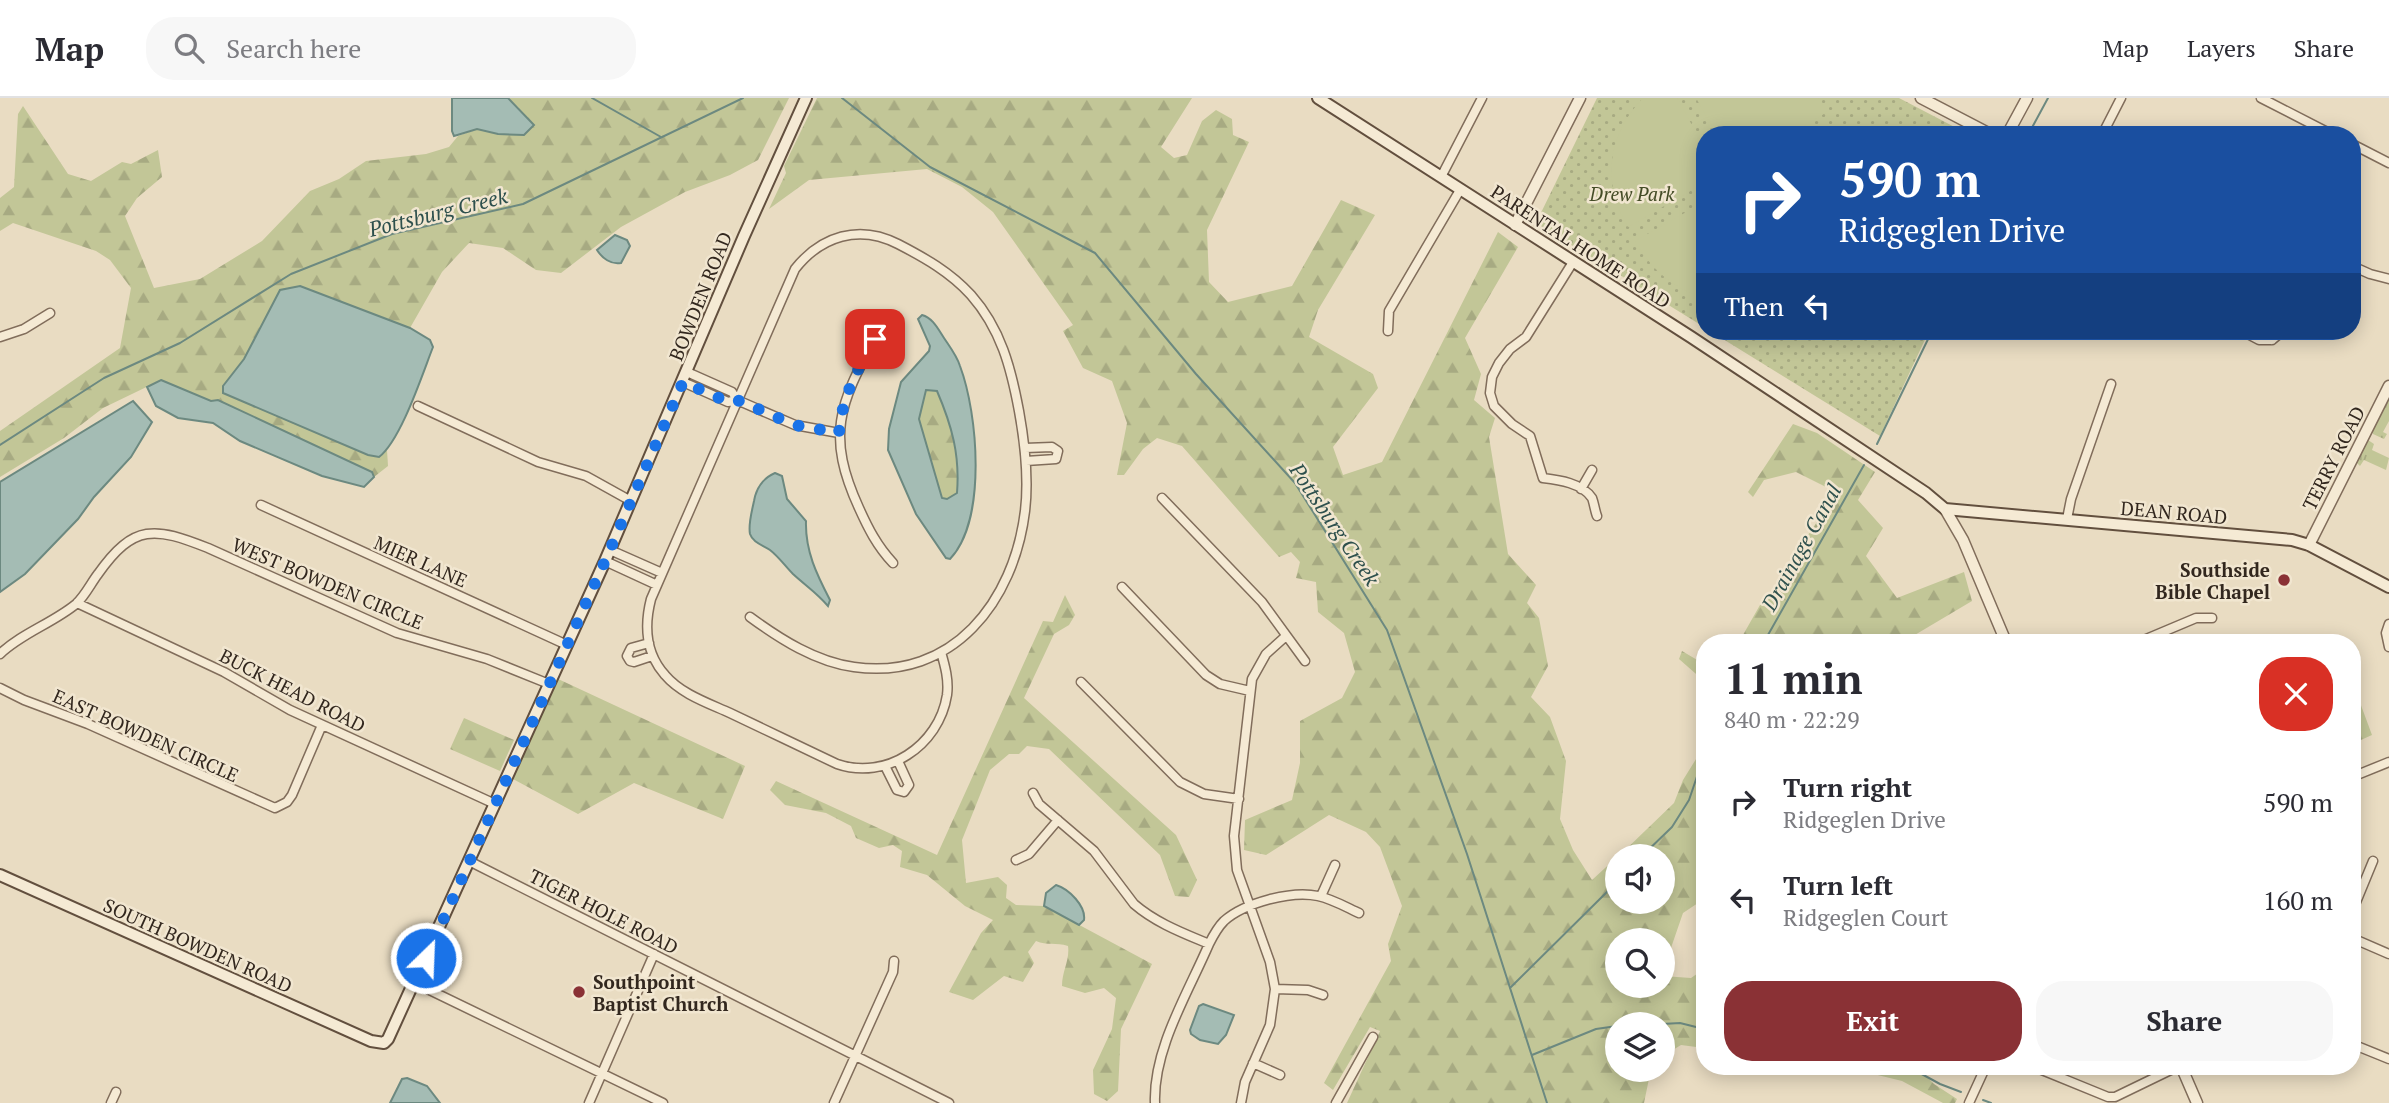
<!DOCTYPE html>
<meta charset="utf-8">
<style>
body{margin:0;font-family:"PT Serif",serif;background:#f7f7f7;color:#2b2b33;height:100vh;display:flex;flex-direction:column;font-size:26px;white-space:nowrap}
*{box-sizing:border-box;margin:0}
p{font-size:23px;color:#7c7c81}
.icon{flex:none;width:38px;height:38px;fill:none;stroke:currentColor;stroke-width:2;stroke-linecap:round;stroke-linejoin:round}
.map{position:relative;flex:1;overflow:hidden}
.panel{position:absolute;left:1696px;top:536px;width:665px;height:441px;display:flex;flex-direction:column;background:#fff;border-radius:28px;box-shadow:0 4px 18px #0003}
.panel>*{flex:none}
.hud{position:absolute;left:1696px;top:28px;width:665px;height:214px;border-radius:28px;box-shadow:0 4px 18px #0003;background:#1a4fa0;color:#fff;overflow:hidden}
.tools{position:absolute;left:1605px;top:746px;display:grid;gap:14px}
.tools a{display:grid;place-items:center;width:70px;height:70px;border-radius:50%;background:#fff;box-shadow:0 4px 18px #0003;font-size:35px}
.pin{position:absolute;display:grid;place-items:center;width:60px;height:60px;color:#fff;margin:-30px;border-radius:14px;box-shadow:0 4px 10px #0006}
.me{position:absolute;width:77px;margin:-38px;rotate:24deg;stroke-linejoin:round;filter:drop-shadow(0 0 5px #0008)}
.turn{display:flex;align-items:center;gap:24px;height:147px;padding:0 28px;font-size:32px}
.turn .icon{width:91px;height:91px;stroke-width:2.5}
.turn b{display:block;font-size:49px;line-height:60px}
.then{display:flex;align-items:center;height:66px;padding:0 28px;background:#0003;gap:14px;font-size:26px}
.round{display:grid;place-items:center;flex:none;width:74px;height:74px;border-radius:28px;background:#f7f7f7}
.headline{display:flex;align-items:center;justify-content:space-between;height:119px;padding:0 28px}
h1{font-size:42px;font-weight:700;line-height:52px}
.button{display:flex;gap:14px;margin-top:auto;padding:14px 28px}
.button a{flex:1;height:80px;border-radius:28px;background:#8a3135;color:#fff;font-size:28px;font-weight:700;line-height:80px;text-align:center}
.button a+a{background:#f7f7f7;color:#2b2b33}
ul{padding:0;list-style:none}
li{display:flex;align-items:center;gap:21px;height:98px;padding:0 28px}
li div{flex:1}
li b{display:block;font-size:26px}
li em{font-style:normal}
header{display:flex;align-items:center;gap:42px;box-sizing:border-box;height:98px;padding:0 35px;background:#fff;border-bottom:2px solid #e1e1e2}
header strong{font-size:33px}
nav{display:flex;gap:38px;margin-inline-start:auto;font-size:24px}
.search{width:490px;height:63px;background:#f7f7f7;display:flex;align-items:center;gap:18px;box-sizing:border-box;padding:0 24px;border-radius:28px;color:#7c7c81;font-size:26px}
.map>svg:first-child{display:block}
.grass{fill:url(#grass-tufts)}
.forest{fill:url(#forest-firs)}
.park{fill:url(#park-dots)}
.pitch{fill:#c2c697}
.water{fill:#a4bcb4;stroke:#6c8980;stroke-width:2;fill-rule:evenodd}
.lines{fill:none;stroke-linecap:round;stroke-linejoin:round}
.stream{stroke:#6c8980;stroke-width:2}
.minor-casing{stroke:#816d5b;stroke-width:11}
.tertiary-casing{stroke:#816d5b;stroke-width:13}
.secondary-casing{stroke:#624f3e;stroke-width:14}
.minor{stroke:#f5ead4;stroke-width:8}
.tertiary{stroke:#f5ead4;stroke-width:10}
.secondary{stroke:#f5ead4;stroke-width:10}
.route{stroke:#1a73e8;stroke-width:12;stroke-dasharray:0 21.6}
.poi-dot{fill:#8a3135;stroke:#f1e6d0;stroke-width:2.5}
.labels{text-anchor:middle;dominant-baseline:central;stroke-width:5;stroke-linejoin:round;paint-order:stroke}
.park-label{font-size:19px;font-style:italic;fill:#444c26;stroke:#f1e6d0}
.street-label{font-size:19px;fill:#32271e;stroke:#f1e6d0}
.poi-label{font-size:19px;font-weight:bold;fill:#32271e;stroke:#f1e6d0;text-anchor:end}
.water-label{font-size:21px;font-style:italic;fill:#2e504d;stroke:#f1e6d0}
</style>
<header>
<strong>Map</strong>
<div class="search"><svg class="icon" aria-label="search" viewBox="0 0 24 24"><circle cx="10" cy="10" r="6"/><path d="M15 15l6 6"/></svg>Search here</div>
<nav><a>Map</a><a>Layers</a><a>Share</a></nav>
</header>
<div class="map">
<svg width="2389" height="1005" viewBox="0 0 2389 1005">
<defs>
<pattern id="grass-tufts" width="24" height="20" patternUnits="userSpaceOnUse" patternTransform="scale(1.75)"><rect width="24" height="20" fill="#c2c697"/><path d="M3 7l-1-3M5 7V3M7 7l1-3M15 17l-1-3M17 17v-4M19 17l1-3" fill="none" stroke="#a7aa82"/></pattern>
<pattern id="forest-firs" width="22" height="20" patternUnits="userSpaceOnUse" patternTransform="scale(1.75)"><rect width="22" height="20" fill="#c2c697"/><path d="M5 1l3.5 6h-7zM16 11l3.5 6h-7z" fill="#a7aa82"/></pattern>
<pattern id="park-dots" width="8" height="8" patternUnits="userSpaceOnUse" patternTransform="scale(1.75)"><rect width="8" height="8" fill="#c2c697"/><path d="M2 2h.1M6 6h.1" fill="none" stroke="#a7aa82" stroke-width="1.8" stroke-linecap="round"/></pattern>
</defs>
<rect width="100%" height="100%" fill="#e9dcc2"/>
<path class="grass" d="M 2389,296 L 2389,323 L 2383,334 L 2387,336 L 2384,341 L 2373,336 L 2372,331 Z
M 2368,342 L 2374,346 L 2372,352 L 2389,360 L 2386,372 L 2364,362 L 2360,368 L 2357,365 L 2357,360 Z"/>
<path class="forest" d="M 508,0 L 789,0 L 758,62 L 730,77 L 685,94 L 621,129 L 561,175 L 536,172 L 503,150 L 469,145 L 442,174 L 410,230 L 300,188 L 280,192 L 244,261 L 223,288 L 379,359 L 387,352 L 388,368 L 374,379 L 372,374 L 218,302 L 211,303 L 161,282 L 103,310 L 64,340 L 0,379 L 0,333 L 120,250 L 131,190 L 110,162 L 96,153 L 13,125 L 0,133 L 0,100 L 14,89 L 18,16 L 23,8 L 68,76 L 91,83 L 122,64 L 131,66 L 158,52 L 162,79 L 137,100 L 125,118 L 154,190 L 200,181 L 262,143 L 310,93 L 339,81 L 366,63 L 426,56 L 449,49 L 458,38 L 477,31 L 498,36 L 519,10 Z
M 817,0 L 1192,0 L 1161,49 L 1174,60 L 1187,57 L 1202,23 L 1216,12 L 1232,21 L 1233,37 L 1249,44 L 1207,132 L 1209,184 L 1228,204 L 1292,188 L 1341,102 L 1375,117 L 1318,212 L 1309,239 L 1373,276 L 1378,290 L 1333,349 L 1343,377 L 1382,364 L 1498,134 L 1518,149 L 1465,240 L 1481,276 L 1474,302 L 1495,320 L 1489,339 L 1508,456 L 1536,487 L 1527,505 L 1539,520 L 1548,568 L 1531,599 L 1550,619 L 1566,663 L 1560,721 L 1573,752 L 1592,782 L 1617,759 L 1617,803 L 1662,803 L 1662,758 L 1619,758 L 1674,705 L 1683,682 L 1701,653 L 1704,630 L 1704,801 L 1683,815 L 1663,873 L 1662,842 L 1617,842 L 1617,887 L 1662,887 L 1663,878 L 1691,880 L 1704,871 L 1704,950 L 1681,947 L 1663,958 L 1662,926 L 1617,926 L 1617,971 L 1651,971 L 1644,1005 L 1347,1005 L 1380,933 L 1370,929 L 1333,992 L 1324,985 L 1391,863 L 1388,846 L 1402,808 L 1380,749 L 1366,734 L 1329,717 L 1266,757 L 1244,752 L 1245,722 L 1292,702 L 1300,665 L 1300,623 L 1342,600 L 1355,574 L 1344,535 L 1318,514 L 1316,484 L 1296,480 L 1300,464 L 1291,454 L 1279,459 L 1182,348 L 1157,340 L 1143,351 L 1124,377 L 1117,377 L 1127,325 L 1112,283 L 1083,270 L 1063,233 L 1073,227 L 993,114 L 962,89 L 927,71 L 809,82 L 769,111 L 786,75 L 784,68 Z
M 926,292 L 937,292 C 953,329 960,355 957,395 L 947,401 L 942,400 L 919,321 Z
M 1793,326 L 1817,335 L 1875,374 L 1858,402 L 1883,430 L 1866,458 L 1897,500 L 1964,474 L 1972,503 L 1903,544 L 1739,544 L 1760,507 L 1788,485 L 1804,443 L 1825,412 L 1830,391 L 1796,374 L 1764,382 L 1753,399 L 1748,394 Z
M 1065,497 L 1075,517 L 1069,527 L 1054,536 L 1024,600 L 1176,737 L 1197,782 L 1189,799 L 1175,798 L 1160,757 L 1049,651 L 1027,648 L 1019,656 L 1009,656 L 990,672 L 962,742 L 966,785 L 998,779 L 1007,787 L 1006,800 L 1016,807 L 1044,808 L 1152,866 L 1121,931 L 1118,993 L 1107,1003 L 1094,996 L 1093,972 L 1112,931 L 1116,900 L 1104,890 L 1085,895 L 1062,888 C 1062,873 1070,862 1068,848 C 1056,844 1047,848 1036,843 L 1028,854 L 1034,865 L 1023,884 L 1004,878 L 973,902 L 949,894 L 981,835 L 993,822 L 965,808 L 927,777 L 900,769 L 902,753 L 893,747 L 879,750 L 856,740 L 851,728 L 826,715 L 785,707 L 770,692 L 776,683 L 937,757 L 1043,523 L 1053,524 Z
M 1682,553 L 1704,566 L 1704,583 L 1679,561 Z
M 556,580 L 745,668 L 723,721 L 634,685 L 578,716 L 513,681 Z
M 2352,583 L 2372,637 L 2352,646 Z
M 464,620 L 514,642 L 500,673 L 450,651 Z
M 1841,968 L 1916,968 L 1934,986 L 1957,1001 L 1955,1005 L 1943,1005 L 1902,983 Z"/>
<path class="park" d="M 1597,0 L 1899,0 L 1970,37 L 1704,37 L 1704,229 L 1536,125 Z
M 1710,233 L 1929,233 L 1880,338 Z"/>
<path class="pitch" d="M 1643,0 L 1677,0 L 1704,49 L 1704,85 L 1628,129 C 1601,85 1608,36 1643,0 Z
M 1696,0 L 1818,0 L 1827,14 L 1789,37 L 1717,37 Z
M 1704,104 L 1704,199 C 1674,192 1650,170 1635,143 Z"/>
<path class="water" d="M 452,0 L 508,0 L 534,27 L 524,37 L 498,36 L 477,31 L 454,38 L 452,33 Z
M 615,137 L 627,142 L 630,148 L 621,165 C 611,167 602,160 597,152 Z
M 300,188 L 410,230 L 430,242 L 433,249 C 422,277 401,342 379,359 L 368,357 L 223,295 L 223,288 L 244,261 L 280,192 Z
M 922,217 C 933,220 938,231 944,240 C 950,249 957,258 960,268 C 978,316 987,422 950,461 L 946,460 L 916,416 L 888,352 L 889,331 L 901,284 L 929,253 L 930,248 L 918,221 ZM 926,292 L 937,293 C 952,328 960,357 957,395 L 947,401 L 942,400 L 919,321 Z
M 161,282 L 211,303 L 218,302 L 372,374 L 374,379 L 364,389 L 322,378 L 240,343 L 213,325 L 178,320 L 156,308 L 147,289 Z
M 133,303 L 152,324 L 131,359 L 94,399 L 78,421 L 25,476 L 0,494 L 0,384 Z
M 775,375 L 782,378 L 787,401 L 806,423 C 805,453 817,477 830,502 L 828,508 C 816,494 806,488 793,476 C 785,468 779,459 770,452 C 763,447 753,445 750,436 C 748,426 752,413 754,403 C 756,391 763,380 775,375 Z
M 1056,787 C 1069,791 1086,808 1084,822 L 1079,827 L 1044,808 L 1046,795 Z
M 1203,906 L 1234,917 L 1226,937 L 1218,946 L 1200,942 L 1191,936 L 1190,932 L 1199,908 Z
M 407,980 L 427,988 L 440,1005 L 390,1005 L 402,981 Z"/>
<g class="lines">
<path class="stream" d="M 592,0 L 661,39
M 842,0 L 930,69 L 1095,155 L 1196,276 L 1295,385 L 1387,532 L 1467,756 L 1547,1005
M 2028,37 L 2048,0
M 1877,346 L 1932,233
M 0,347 L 104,280 L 180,245 L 291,176 L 392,136 L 523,106 L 743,0
M 1764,544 L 1864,367
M 1642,758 L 1672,729 L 1689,702 L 1704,658
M 1511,889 L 1617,784
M 1662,926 L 1680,925 L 1704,931
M 1532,957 L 1596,931 L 1617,928
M 1907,968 L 1940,986 L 1961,994
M 1983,1002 L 1991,1005"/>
<g class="minor-casing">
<path id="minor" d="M 2261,0 L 2333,37
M 2102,37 L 2121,0
M 2352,46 L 2389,65
M 1441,79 L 1482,0
M 1573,164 L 1526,239 L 1510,251 L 1499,265 L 1492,279 L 1490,295 L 1494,308 L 1512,326 L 1530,338 L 1543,380 C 1559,382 1582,385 1592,400 C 1594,405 1595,413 1597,418
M 2352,168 L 2370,176 L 2389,181
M 1388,233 L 1389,213 L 1460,92
M 2242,233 L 2259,242 L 2272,242
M 0,239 L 24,231 L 50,215
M 875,241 C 839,306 826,338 859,410 C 868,430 877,448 893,465
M 2272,242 L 2283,233
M 687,274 L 732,294 L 737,302 L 795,327 L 839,335
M 683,284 L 728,304 L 737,302
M 418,308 L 538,364 L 586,378 L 631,403
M 1025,350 L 1052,349 L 1058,353 L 1056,361 L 1026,363
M 1581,391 L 1592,372
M 1162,400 L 1262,504 L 1305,563
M 261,407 L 567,547
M 2067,421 L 2071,401 L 2111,286
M 610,452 L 662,475
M 605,463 L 657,487
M 1122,489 L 1206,577 L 1220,586 L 1250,593
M 77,505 L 224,574 L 290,612 L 495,706
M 750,519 C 780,541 816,564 854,569 C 953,583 1014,503 1025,413 C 1029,380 1025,346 1019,313 C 1011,270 1001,231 971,197 C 950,174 925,160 898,146 C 859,126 821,138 795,171 L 651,501 C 644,528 646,556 665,577 C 681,596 708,605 730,615 C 766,632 801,649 837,666 C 886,683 939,648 947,597 C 949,582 945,568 941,554
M 2389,526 L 2386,535 L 2389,549
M 2139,544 L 2196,520 L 2212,520
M 649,545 L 631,550 L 627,558 L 630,563 L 634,564 L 652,558
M 0,556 C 22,535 53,525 76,506 C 85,498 91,485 98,476 C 134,425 155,429 208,450 L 397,535 L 487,561 L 549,586
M 1081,584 L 1180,684 L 1204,696 L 1239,701
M 0,590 L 24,602 L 88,626 L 275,710 L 287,704 L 292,697 L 322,627
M 885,668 L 897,692 L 904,694 L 909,687 L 898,663
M 2352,679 L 2389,664
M 1033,695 L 1039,706 L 1094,753 L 1134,806 C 1156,825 1183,835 1209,846
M 1016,762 L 1029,756 L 1058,722
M 469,763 L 949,1005
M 1321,798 L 1335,767
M 2352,814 L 2373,763
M 2352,840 L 2389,856
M 415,885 L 663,1005
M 1275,891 L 1308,892 L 1323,897
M 2352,946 L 2389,961
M 1253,965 L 1280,977
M 2032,968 L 2108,999 L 2115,999 L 2179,968
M 111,1005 L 116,994
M 589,1005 L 654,856
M 834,1005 L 893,874 L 894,863
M 1155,1005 C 1153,951 1188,895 1209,846 C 1213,838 1217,830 1224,823 C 1244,805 1292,792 1318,798 C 1332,801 1346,809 1359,815
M 1241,1005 L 1245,984 L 1270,927 L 1275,891 L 1270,864 L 1237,772 L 1234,738 L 1252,581 L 1266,556 L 1286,538
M 1336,1005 L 1373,939
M 1969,1005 L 1986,968"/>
</g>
<g class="tertiary-casing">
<path id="tertiary" d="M 1921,0 L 1992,37
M 2007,37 L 2027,0
M 1515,127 L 1580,0
M 1945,411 L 1963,442 L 2006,544
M 2309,447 L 2389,288
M 2181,968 L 2197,1005"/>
</g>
<g class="secondary-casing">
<path id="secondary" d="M 1318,0 L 1691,239 L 1926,395 L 1945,411 L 2292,442 L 2309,447 L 2389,489
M 0,777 L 371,943 L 384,945 L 388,941 L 605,463 L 744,138 L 806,0"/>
</g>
<use href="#minor" class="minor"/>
<use href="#tertiary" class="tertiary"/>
<use href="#secondary" class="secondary"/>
</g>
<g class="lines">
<path class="route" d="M 426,860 L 605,463 L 683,284 L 728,304 L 737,302 L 795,327 L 839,335 C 842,299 857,272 875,241"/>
</g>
<g class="poi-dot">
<circle cx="2284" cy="482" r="7"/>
<circle cx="579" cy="894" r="7"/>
</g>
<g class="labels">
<g class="park-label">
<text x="1632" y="95">Drew Park</text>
</g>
<g class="street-label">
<text transform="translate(1581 148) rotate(33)">PARENTAL HOME ROAD</text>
<text transform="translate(700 198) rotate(-68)">BOWDEN ROAD</text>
<text transform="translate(2333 360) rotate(-63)">TERRY ROAD</text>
<text transform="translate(2174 414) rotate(5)">DEAN ROAD</text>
<text transform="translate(421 463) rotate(24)">MIER LANE</text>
<text transform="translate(328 485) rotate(23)">WEST BOWDEN CIRCLE</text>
<text transform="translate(293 592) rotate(27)">BUCK HEAD ROAD</text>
<text transform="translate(146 637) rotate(24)">EAST BOWDEN CIRCLE</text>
<text transform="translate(604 813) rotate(27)">TIGER HOLE ROAD</text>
<text transform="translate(198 847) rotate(24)">SOUTH BOWDEN ROAD</text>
</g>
<g class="poi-label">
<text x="2270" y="471">Southside<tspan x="2270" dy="22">Bible Chapel</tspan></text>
<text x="593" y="883" text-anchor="start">Southpoint<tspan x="593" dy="22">Baptist Church</tspan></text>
</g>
<g class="water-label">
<text transform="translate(438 114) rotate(-14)">Pottsburg Creek</text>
<text transform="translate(1335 426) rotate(56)">Pottsburg Creek</text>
<text transform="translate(1801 449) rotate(-61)">Drainage Canal</text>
</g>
</g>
</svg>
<div class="tools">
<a><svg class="icon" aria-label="sound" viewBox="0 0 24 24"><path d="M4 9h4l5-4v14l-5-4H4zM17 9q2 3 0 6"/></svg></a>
<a><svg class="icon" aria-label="search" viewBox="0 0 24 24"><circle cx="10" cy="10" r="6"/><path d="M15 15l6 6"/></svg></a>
<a><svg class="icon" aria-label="layers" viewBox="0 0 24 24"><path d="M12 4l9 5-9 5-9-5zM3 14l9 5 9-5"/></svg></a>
</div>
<div class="pin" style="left:875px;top:241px;background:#d93025"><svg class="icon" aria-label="arrive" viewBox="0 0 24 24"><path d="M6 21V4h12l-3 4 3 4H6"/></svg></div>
<svg class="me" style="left:426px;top:860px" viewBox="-20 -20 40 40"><circle r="17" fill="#1a73e8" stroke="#fff" stroke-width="3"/><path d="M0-11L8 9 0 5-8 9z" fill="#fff"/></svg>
<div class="hud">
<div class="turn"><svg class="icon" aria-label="right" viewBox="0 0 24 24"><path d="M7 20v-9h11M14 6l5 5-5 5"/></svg><div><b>590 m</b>Ridgeglen Drive</div></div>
<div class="then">Then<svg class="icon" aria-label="left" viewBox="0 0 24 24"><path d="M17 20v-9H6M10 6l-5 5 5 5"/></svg></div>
</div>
<section class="panel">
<div class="headline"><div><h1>11 min</h1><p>840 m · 22:29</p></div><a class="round" style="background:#d93025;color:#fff"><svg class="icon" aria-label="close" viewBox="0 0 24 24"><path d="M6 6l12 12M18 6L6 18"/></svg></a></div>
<ul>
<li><svg class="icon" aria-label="right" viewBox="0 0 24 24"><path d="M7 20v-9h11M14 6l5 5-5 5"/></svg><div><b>Turn right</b><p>Ridgeglen Drive</p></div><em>590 m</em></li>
<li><svg class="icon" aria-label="left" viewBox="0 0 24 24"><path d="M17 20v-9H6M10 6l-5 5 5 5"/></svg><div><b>Turn left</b><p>Ridgeglen Court</p></div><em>160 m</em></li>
</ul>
<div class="button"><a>Exit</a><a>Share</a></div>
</section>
</div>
